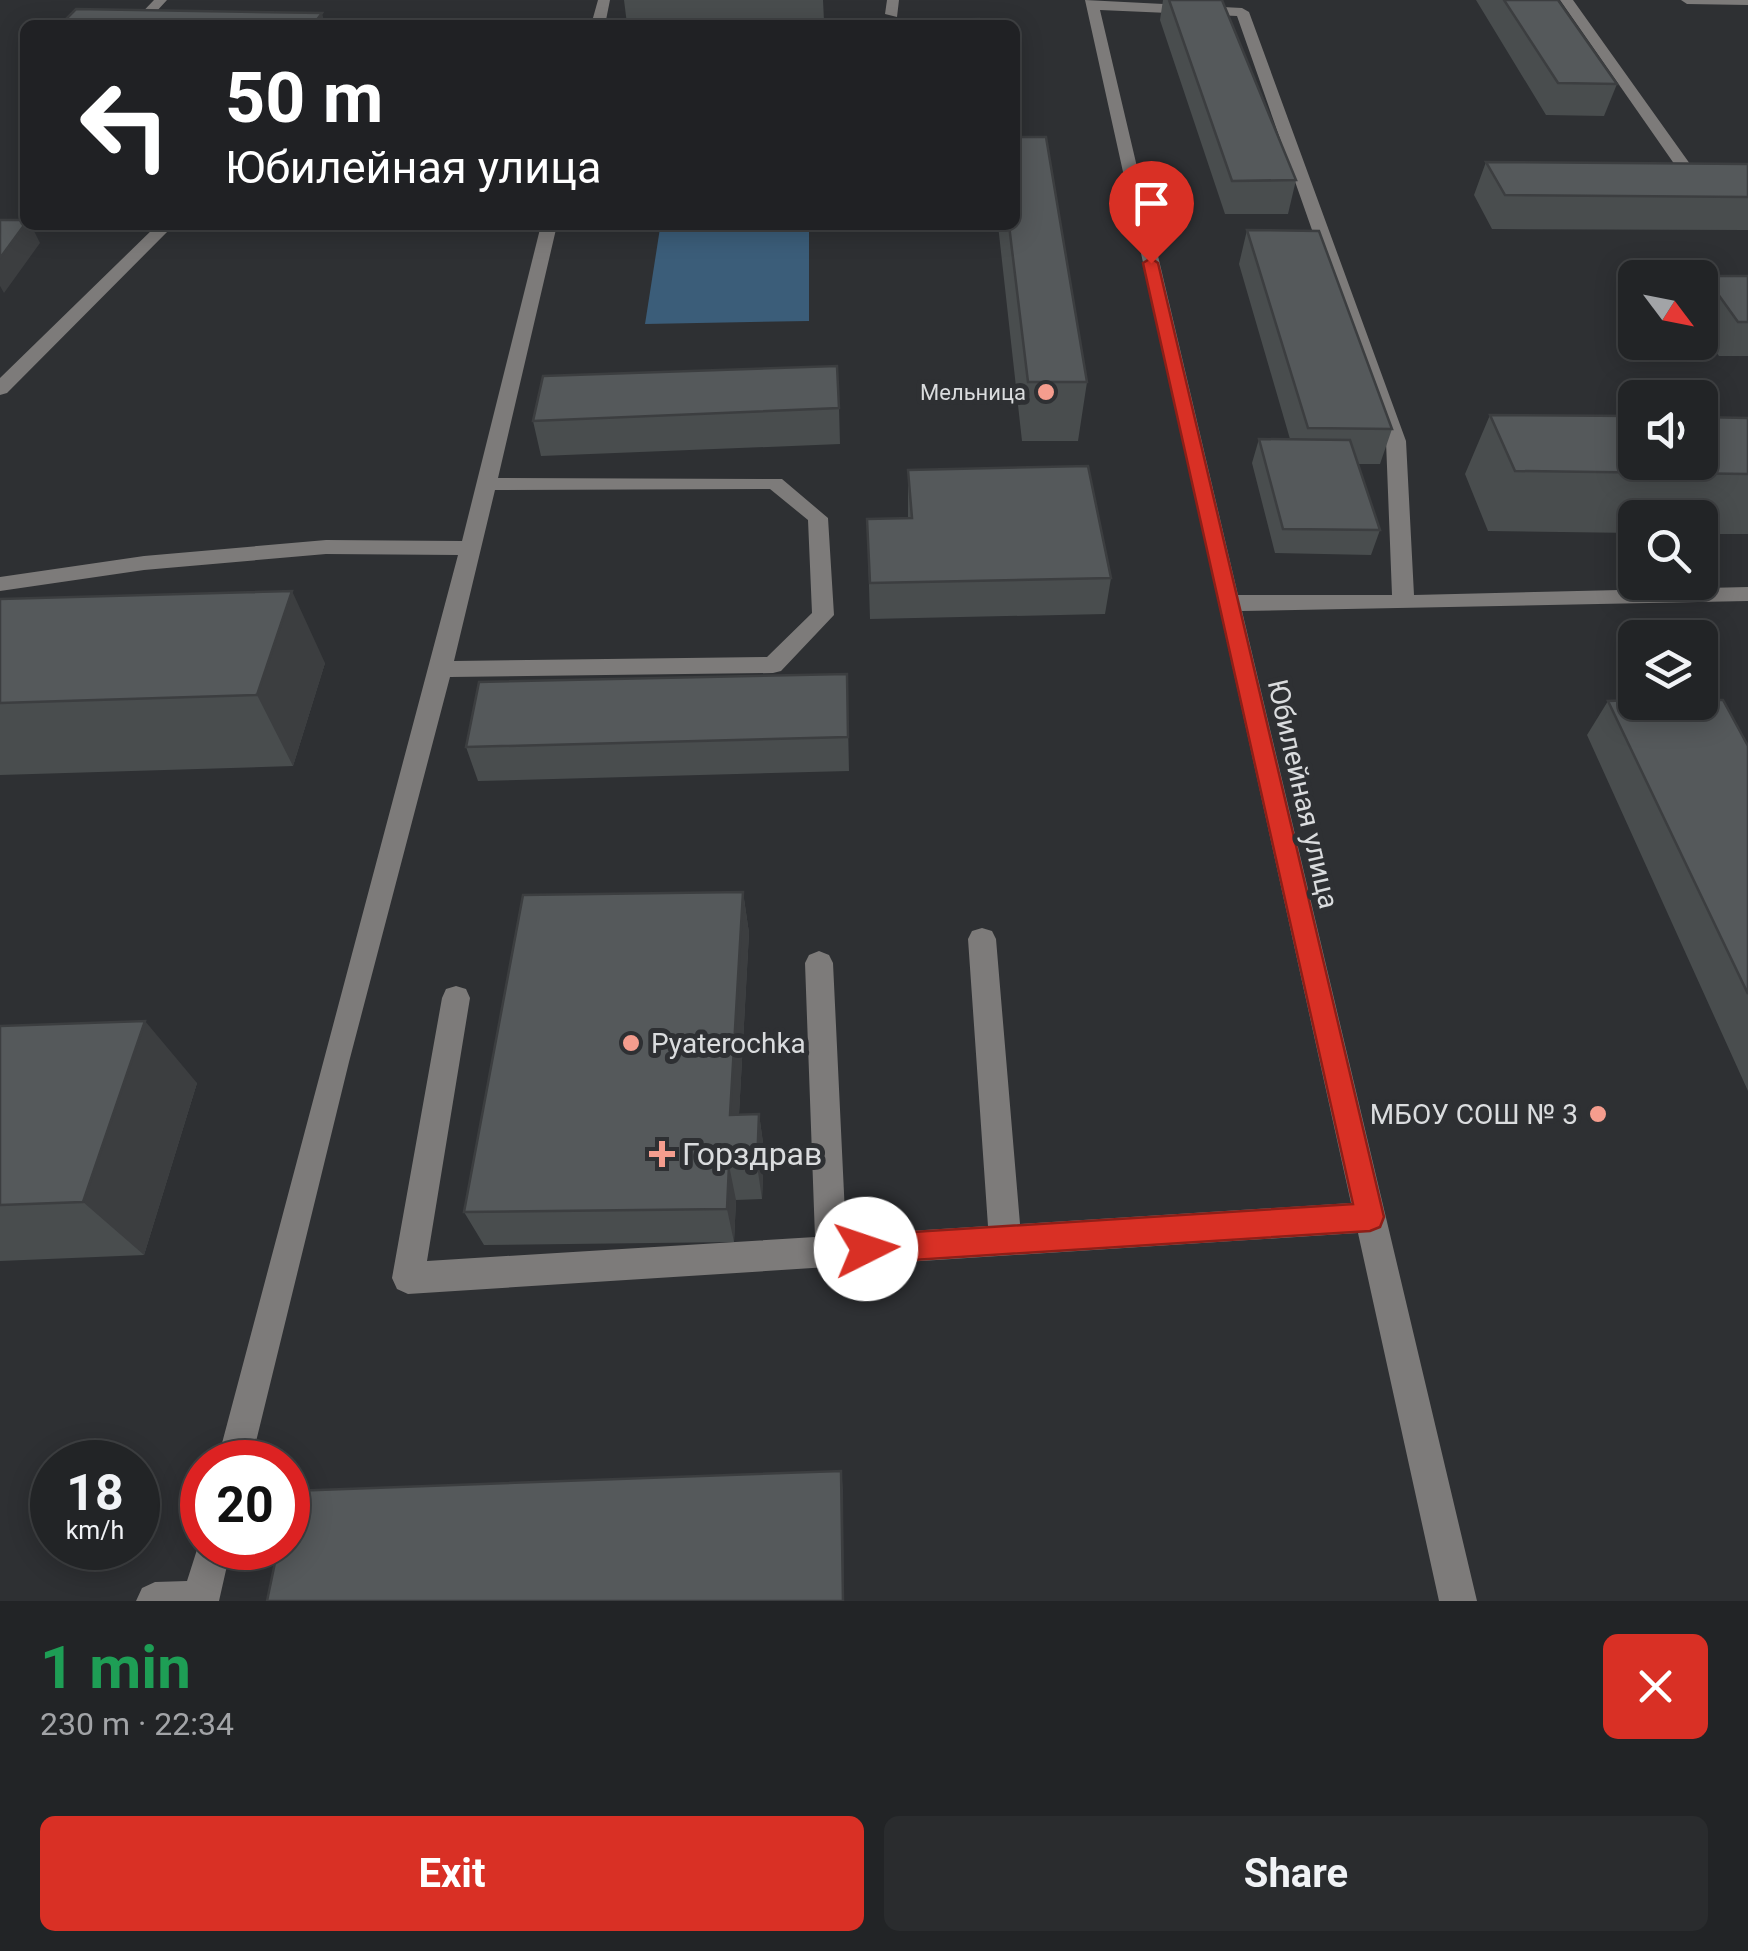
<!DOCTYPE html>
<meta charset="utf-8">
<style>
body{margin:0;font-family:Roboto,sans-serif;background:#2a2c2e;color:#f1f3f6;height:100vh;display:flex;flex-direction:column;font-size:38px;white-space:nowrap}
*{box-sizing:border-box;margin:0}
p{font-size:32px;color:#a2a4a7}
.icon{flex:none;width:55px;height:55px;fill:none;stroke:currentColor;stroke-width:2;stroke-linecap:round;stroke-linejoin:round}
.map{position:relative;height:1601px;overflow:hidden}
.side{display:flex;flex-direction:column;background:#222426;flex:1}
.side>*{flex:none}
.banner{position:absolute;left:20px;top:20px;width:1000px;height:210px;border-radius:15px;box-shadow:0 5px 25px #0003,0 0 0 2px #3f4143;background:#202124;color:#fff;overflow:hidden}
.needle{width:65px;rotate:122deg}
.controls{position:absolute;left:1618px;top:260px;display:grid;gap:20px}
.controls a{display:grid;place-items:center;width:100px;height:100px;border-radius:15px;background:#222426;box-shadow:0 5px 25px #0003,0 0 0 2px #3f4143;font-size:50px}
.speed{position:absolute;left:30px;top:1440px;display:flex;gap:20px;font-size:50px;font-weight:700;text-align:center}
.speed>*{display:grid;place-content:center;width:130px;height:130px;border-radius:50%;background:#222426;box-shadow:0 5px 25px #0003,0 0 0 2px #3f4143;line-height:1}
.speed small{font-size:25px;font-weight:400}
.speed .limit{border:15px solid #d22;background:#fff;color:#111}
.pin{position:absolute;display:grid;place-items:center;width:85px;height:85px;color:#fff;margin:-102px -42px;border-radius:50% 50% 50% 0;rotate:-45deg;box-shadow:0 0 10px #0007}
.pin .icon{rotate:45deg}
.me{position:absolute;width:110px;margin:-55px;rotate:86deg;stroke-linejoin:round;filter:drop-shadow(0 0 8px #0008)}
.turn{display:flex;align-items:center;gap:35px;height:210px;padding:0 40px;font-size:45px}
.turn .icon{width:130px;height:130px;stroke-width:2.5}
.turn b{display:block;font-size:70px;line-height:85px}
.round{display:grid;place-items:center;flex:none;width:105px;height:105px;border-radius:15px;background:#2a2c2e}
.headline{display:flex;align-items:center;justify-content:space-between;height:170px;padding:0 40px}
h1{font-size:60px;font-weight:700;line-height:75px;color:#1e9e55}
.action{display:flex;gap:20px;margin-top:auto;padding:20px 40px}
.action a{flex:1;height:115px;border-radius:15px;background:#d93025;color:#fff;font-size:40px;font-weight:700;line-height:115px;text-align:center}
.action a+a{background:#2a2c2e;color:#f1f3f6}
.map>svg:first-child{display:block}
.green{fill:#3b5d79}
.lines{fill:none;stroke-linecap:round;stroke-linejoin:round}
.minor{fill:#7d7b7a;fill-rule:evenodd}
.wall{fill:#494d4e}
.shaded-wall{fill:#3c3e40}
.building{fill:#55595b;stroke:#3c3e40;stroke-width:2.5}
.route{fill:#d93025;stroke:#8d1f18;stroke-width:2.5}
.poi-dot{fill:#f59d8e;stroke:#2e3033;stroke-width:4}
.labels{text-anchor:middle;dominant-baseline:central;stroke-width:10;stroke-linejoin:round;paint-order:stroke}
.far-poi-label{font-size:22px;fill:#dadcde;stroke:#2e3033;text-anchor:end}
.street-label{font-size:28px;fill:#dadcde;stroke:#2e3033}
.poi-label{font-size:28px;fill:#dadcde;stroke:#2e3033;text-anchor:start}
.near-poi-label{font-size:32px;fill:#dadcde;stroke:#2e3033;text-anchor:start}
</style>
<div class="map">
<svg width="1748" height="1601" viewBox="0 0 1748 1601">
<rect width="100%" height="100%" fill="#2e3033"/>
<path class="green" d="M 809,226 L 809,321 L 645,324 L 660,228 Z"/>
<g class="lines">
<path class="minor" d="M 154,0 L 167,0 L 144,25 L 130,25 Z
M 598,0 L 610,0 L 605,25 L 591,25 Z
M 887,0 L 899,0 L 897,17 L 885,14 Z
M 1085,0 L 1242,8 L 1249,12 L 1406,441 L 1414,595 L 1748,587 L 1748,601 L 1242,611 L 1477,1601 L 1439,1601 L 1358,1233 L 408,1294 L 397,1289 L 392,1278 L 442,998 L 446,989 L 456,986 L 466,989 L 470,998 L 427,1261 L 815,1237 L 805,963 L 809,955 L 819,951 L 829,955 L 833,963 L 846,1235 L 988,1226 L 968,939 L 972,931 L 982,928 L 992,931 L 996,939 L 1020,1224 L 1351,1203 ZM 1100,10 L 1237,16 L 1386,441 L 1392,595 L 1238,595 Z
M 1560,0 L 1573,0 L 1705,185 L 1703,188 L 1691,188 Z
M 1681,0 L 1748,0 L 1748,5 L 1687,4 Z
M 157,225 L 174,225 L 7,393 L 0,395 L 0,378 Z
M 541,225 L 557,225 L 498,478 L 782,479 L 828,518 L 834,615 L 781,671 L 773,673 L 450,677 L 349,1062 L 251,1462 L 217,1462 L 458,555 L 326,554 L 144,570 L 0,591 L 0,577 L 144,556 L 326,540 L 462,541 ZM 770,489 L 808,520 L 812,613 L 767,657 L 454,661 L 495,490 Z
M 202,1534 L 202,1548 L 231,1548 L 219,1601 L 136,1601 L 142,1588 L 155,1582 L 187,1581 Z"/>
</g>
<path class="wall" d="M 624,0 L 823,0 L 824,21 L 627,24 Z
M 1163,0 L 1222,0 L 1296,180 L 1288,214 L 1225,214 L 1160,20 Z
M 1476,0 L 1558,0 L 1617,84 L 1604,116 L 1546,115 Z
M 1486,162 L 1748,164 L 1748,230 L 1492,229 L 1474,195 Z
M 998,225 L 1015,225 L 1087,382 L 1078,441 L 1022,441 Z
M 1247,230 L 1392,429 L 1380,464 L 1358,464 L 1380,530 L 1371,555 L 1275,553 L 1252,463 L 1259,439 L 1290,439 L 1239,264 Z
M 1705,276 L 1748,276 L 1748,356 L 1719,356 L 1700,329 L 1700,286 Z
M 839,408 L 840,444 L 541,456 L 533,421 Z
M 1490,415 L 1748,418 L 1748,534 L 1700,534 L 1700,518 L 1635,518 L 1635,533 L 1488,531 L 1465,474 Z
M 908,470 L 1111,578 L 1105,614 L 870,619 L 867,519 L 908,518 Z
M 0,599 L 325,663 L 293,766 L 0,775 Z
M 847,674 L 849,771 L 478,781 L 466,747 Z
M 1608,701 L 1748,746 L 1748,1091 L 1587,735 Z
M 743,892 L 749,933 L 739,1114 L 759,1114 L 764,1150 L 762,1199 L 736,1200 L 734,1242 L 484,1245 L 464,1212 Z
M 0,1026 L 197,1083 L 144,1255 L 0,1261 Z"/>
<path class="shaded-wall" d="M 322,13 L 325,25 L 313,25 Z
M 25,224 L 31,225 L 40,243 L 4,293 L 0,286 L 0,258 Z
M 292,591 L 325,663 L 293,766 L 257,695 Z
M 743,892 L 749,933 L 737,1151 L 730,1115 Z
M 145,1021 L 197,1083 L 144,1255 L 83,1202 Z
M 759,1114 L 764,1150 L 762,1199 L 757,1165 Z
M 729,1165 L 736,1200 L 734,1242 L 727,1209 Z
M 841,1471 L 843,1489 L 844,1601 L 843,1601 Z"/>
<path class="building" d="M 1169,0 L 1222,0 L 1296,180 L 1232,181 Z
M 1504,0 L 1558,0 L 1617,84 L 1558,83 Z
M 76,9 L 322,13 L 313,25 L 60,25 Z
M 979,19 L 980,25 L 866,25 L 865,22 Z
M 1015,137 L 1046,137 L 1087,382 L 1028,382 L 1009,225 L 1015,225 Z
M 1486,162 L 1748,164 L 1748,197 L 1505,195 Z
M 0,220 L 25,220 L 25,224 L 0,258 Z
M 1247,230 L 1319,231 L 1392,429 L 1308,428 Z
M 1705,276 L 1748,276 L 1748,322 L 1738,322 Z
M 837,366 L 839,408 L 533,421 L 543,376 Z
M 1490,415 L 1635,416 L 1635,462 L 1700,462 L 1700,417 L 1748,418 L 1748,474 L 1515,471 Z
M 1259,439 L 1350,440 L 1380,530 L 1283,529 Z
M 1088,466 L 1111,578 L 870,583 L 867,519 L 912,518 L 908,470 Z
M 292,591 L 257,695 L 0,703 L 0,599 Z
M 847,674 L 848,737 L 466,747 L 479,682 Z
M 1635,700 L 1635,702 L 1700,702 L 1700,700 L 1723,700 L 1748,746 L 1748,994 L 1608,701 Z
M 743,892 L 730,1115 L 759,1114 L 757,1165 L 729,1165 L 727,1209 L 464,1212 L 523,895 Z
M 145,1021 L 83,1202 L 0,1205 L 0,1026 Z
M 841,1471 L 843,1601 L 267,1601 L 278,1548 L 288,1548 L 288,1506 L 291,1491 Z"/>
<path class="route" d="M 1151,258 L 1158,263 L 1384,1217 L 1380,1227 L 1370,1231 L 866,1263 L 856,1259 L 852,1249 L 856,1239 L 866,1235 L 1353,1204 L 1143,263 Z"/>
<g class="poi-dot">
<circle cx="1046" cy="392" r="10"/>
<circle cx="631" cy="1043" r="10"/>
<circle cx="1598" cy="1114" r="10"/>
<path d="M657 1139h10v10h10v10h-10v10h-10v-10h-10v-10h10z"/>
</g>
<g class="labels">
<g class="far-poi-label">
<text x="1026" y="392">Мельница</text>
</g>
<g class="street-label">
<text transform="translate(1303 794) rotate(77)">Юбилейная улица</text>
</g>
<g class="poi-label">
<text x="651" y="1043">Pyaterochka</text>
<text x="1578" y="1114" text-anchor="end">МБОУ СОШ № 3</text>
</g>
<g class="near-poi-label">
<text x="682" y="1154">Горздрав</text>
</g>
</g>
</svg>
<div class="controls">
<a><svg class="needle" viewBox="-14 -14 28 28"><path d="M0-13l5 13h-10z" fill="#e53935"/><path d="M0 13l5-13h-10z" fill="#a2a4a7"/></svg></a>
<a><svg class="icon" aria-label="sound" viewBox="0 0 24 24"><path d="M4 9h4l5-4v14l-5-4H4zM17 9q2 3 0 6"/></svg></a>
<a><svg class="icon" aria-label="search" viewBox="0 0 24 24"><circle cx="10" cy="10" r="6"/><path d="M15 15l6 6"/></svg></a>
<a><svg class="icon" aria-label="layers" viewBox="0 0 24 24"><path d="M12 4l9 5-9 5-9-5zM3 14l9 5 9-5"/></svg></a>
</div>
<div class="speed"><div>18<small>km/h</small></div><div class="limit">20</div></div>
<div class="pin" style="left:1151px;top:263px;background:#d93025"><svg class="icon" aria-label="arrive" viewBox="0 0 24 24"><path d="M6 21V4h12l-3 4 3 4H6"/></svg></div>
<svg class="me" style="left:866px;top:1249px" viewBox="-20 -20 40 40"><circle r="19" fill="#fff"/><path d="M0-13L10 11 0 6-10 11z" fill="#d93025"/></svg>
<div class="banner">
<div class="turn"><svg class="icon" aria-label="left" viewBox="0 0 24 24"><path d="M17 20v-9H6M10 6l-5 5 5 5"/></svg><div><b>50 m</b>Юбилейная улица</div></div>
</div>
</div>
<section class="side">
<div class="headline"><div><h1>1 min</h1><p>230 m · 22:34</p></div><a class="round" style="background:#d93025;color:#fff"><svg class="icon" aria-label="close" viewBox="0 0 24 24"><path d="M6 6l12 12M18 6L6 18"/></svg></a></div>
<div class="action"><a>Exit</a><a>Share</a></div>
</section>
